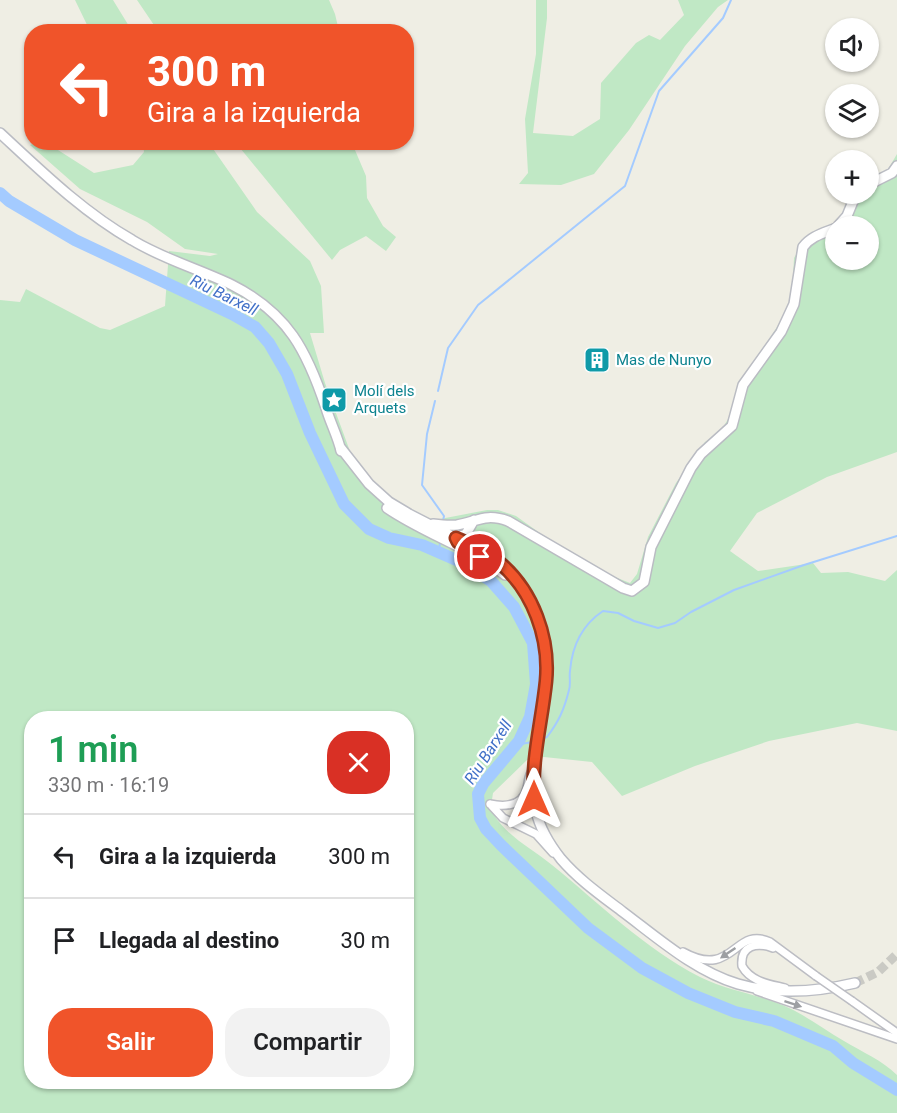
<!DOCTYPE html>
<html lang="es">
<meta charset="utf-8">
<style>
body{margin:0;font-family:Roboto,sans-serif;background:#f2f2f2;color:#202124;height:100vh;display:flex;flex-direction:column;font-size:22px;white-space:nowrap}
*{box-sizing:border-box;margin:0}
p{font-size:20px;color:#757577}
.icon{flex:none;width:33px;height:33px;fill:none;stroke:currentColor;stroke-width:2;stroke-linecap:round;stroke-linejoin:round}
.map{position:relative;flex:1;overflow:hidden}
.details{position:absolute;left:24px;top:711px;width:390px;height:378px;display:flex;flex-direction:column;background:#fff;border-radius:24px;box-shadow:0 2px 4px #0004}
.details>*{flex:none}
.guide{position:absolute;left:24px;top:24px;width:390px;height:126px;border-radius:24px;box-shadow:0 2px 4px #0004;background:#f0542a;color:#fff;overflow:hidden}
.buttons{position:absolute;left:825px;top:18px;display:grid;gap:12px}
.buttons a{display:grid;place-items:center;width:54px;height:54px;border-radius:50%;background:#fff;box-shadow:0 2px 4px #0004;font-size:30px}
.pin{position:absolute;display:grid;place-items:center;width:51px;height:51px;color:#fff;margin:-26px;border:3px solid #fff;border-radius:50%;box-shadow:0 2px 6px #0007}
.me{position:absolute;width:66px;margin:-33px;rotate:0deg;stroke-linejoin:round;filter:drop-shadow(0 0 4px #0008)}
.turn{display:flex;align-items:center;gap:21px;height:126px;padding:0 24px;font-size:27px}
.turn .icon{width:78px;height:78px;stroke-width:2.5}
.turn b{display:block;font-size:42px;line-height:51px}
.round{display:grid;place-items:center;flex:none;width:63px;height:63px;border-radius:24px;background:#f2f2f2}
.overview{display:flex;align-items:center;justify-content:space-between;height:102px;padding:0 24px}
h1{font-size:36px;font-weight:600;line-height:45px;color:#1e9e55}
.cta{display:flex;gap:12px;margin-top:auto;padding:12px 24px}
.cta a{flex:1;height:69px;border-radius:24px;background:#f0542a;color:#fff;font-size:24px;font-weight:600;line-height:69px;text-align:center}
.cta a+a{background:#f2f2f2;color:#202124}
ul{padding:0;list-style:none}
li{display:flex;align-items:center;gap:18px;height:84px;padding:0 24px;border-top:2px solid #e0e0e0}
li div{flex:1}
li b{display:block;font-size:22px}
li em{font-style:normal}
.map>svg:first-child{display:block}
.green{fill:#c0e8c5;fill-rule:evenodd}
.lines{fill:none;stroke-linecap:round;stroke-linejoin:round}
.stream{stroke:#a4cbff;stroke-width:2}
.river{stroke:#a4cbff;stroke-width:12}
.secondary-tunnel{stroke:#cacac4;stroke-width:9;stroke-dasharray:9 4.5;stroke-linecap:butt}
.street-casing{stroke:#bcbdc3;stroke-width:10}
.secondary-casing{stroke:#babcc3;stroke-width:12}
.street{stroke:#fff;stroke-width:7}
.secondary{stroke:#fff;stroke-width:9}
.street-bridge-casing{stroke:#bcbdc3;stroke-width:10;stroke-linecap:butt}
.street-bridge{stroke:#fff;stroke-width:7}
.oneway{fill:#9d9fa3}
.route-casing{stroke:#9c371b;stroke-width:15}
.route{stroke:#f0542a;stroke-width:10}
.labels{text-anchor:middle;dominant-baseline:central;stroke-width:4.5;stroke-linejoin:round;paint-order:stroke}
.culture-label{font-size:15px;fill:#0d838f;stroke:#fff;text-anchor:start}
.water-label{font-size:16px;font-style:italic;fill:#4271c8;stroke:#fff}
</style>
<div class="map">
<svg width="897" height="1113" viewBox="0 0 897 1113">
<rect width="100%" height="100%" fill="#efeee4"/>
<path class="green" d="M 75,0 L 113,0 L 132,31 L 90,31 Z
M 137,0 L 329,0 L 335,14 L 339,31 L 158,31 Z
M 536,0 L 547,0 L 547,18 L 533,133 L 573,136 L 600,119 L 601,83 L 636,43 L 649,35 L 660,40 L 684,15 L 678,0 L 728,0 L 718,7 L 685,46 L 629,130 L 594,174 L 561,185 L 519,184 L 528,173 L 525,119 L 536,54 Z
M 35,143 L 47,143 L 94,173 L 133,165 L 144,152 L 143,143 L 209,143 L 257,212 L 310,261 L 321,286 L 324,333 L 310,333 L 325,383 L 355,465 L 380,494 L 415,514 L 435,520 L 487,510 L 498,510 L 516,516 L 562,549 L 610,575 L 630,583 L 637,574 L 648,537 L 676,483 L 705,442 L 721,431 L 731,414 L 738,387 L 781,321 L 792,298 L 794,258 L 803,243 L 810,234 L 835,223 L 857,194 L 868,194 L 869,180 L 887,171 L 897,154 L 897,452 L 827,477 L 757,513 L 730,551 L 758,571 L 813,563 L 821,573 L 848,572 L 885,581 L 897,570 L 897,731 L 857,723 L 769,741 L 695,766 L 622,796 L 592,762 L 544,757 L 527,760 L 493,793 C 492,800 490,809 494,815 C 508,837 532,849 552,865 C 600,904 644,948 700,977 C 722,988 745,992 769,1000 C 798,1009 818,1026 844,1041 C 862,1052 882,1060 897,1075 L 897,1113 L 0,1113 L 0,300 L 20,302 L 26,289 L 100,328 L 110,330 L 165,306 L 169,251 L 210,256 L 218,254 L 185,249 L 147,222 L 80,189 L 30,145 ZM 836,226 L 868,226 L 868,260 L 836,260 ZM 32,718 L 406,718 L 406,1082 L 32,1082 Z
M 236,143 L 352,143 L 366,176 L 367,198 L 383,226 L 396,237 L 386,251 L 366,236 L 340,250 L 332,260 Z"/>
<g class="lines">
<path class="stream" d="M 438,391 L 448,348 L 478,305 L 625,186 L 659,91 L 723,18 L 731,0
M 435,401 L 427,434 L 422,485 L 444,516 L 443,521
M 439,553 L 440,541
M 544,738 L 547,737 C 559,721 564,710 569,690 C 571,684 569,677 570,671 C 572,646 582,625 603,611 L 618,613 L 634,621 L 658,628 L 675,623 L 691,612 L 734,590 L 804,565 L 897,536
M 516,745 L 532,742"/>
<path class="river" d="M 0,193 L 9,201 L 75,240 L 232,314 L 255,327 L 269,343 L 287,374 L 310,433 L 344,504 L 369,529 L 389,538 L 422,545 L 461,562 L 491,581 L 514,607 L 533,643 L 536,684 L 530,717 L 519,741 L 483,784 L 478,794 L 480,818 L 486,829 L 501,845 L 588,928 L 642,968 L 688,993 L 735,1012 L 774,1021 L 833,1046 L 853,1063 L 897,1090"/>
<path class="secondary-tunnel" d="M 855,983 L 878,972 L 897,954"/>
<g class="street-casing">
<path id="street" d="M 490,804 L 503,818 L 536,834 L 553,853
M 490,804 C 505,807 523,806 527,788 C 529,780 528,776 533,769
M 773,948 C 757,942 740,945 742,966 C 751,982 769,984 785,988
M 683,952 C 734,980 734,925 770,942 L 816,976
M 757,991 L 897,1039
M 852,1001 L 897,1033"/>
</g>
<g class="secondary-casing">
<path id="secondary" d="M 0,133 C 41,171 83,212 132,240 C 163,259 199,269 232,285 C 288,313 307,351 326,408 C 330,422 338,437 341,451
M 868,185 L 892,173 L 897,166
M 838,226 L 847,216 L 856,194
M 340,447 L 369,484 L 389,502 L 409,514 L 489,555 C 510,569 524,587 534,610 C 542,628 547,647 547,667 C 547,715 525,764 536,811 C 540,829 550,845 561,859 C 579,880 602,896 623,912 C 659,939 695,971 738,984 C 776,995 817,992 855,983
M 387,508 C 425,534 469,547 505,575
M 433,524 C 441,525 449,526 457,525 C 478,521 486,513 508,521 L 623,588 L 632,591 L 644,582 L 651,547 L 691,468 L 701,454 L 732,426 L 743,385 L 781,332 L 788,317 L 794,304 L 803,247 C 811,236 824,233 836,228
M 456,538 L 466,534 L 474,520"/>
</g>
<use href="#street" class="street"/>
<use href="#secondary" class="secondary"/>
<g class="street-bridge-casing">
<path id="street-bridge" d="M 816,976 L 852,1001"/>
</g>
<use href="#street-bridge" class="street-bridge"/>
</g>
<defs><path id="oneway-solid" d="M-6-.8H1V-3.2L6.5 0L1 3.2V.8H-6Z" transform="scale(1.5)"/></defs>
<g class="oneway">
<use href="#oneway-solid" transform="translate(728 953) rotate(146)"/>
<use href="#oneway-solid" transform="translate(793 1004) rotate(18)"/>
</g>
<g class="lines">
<g class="route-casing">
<path id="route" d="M 480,557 L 474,550 L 458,542 L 456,538 C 471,545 487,552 500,563 C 533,591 550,638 546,681 C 542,721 531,760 534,799"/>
</g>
<use href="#route" class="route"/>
</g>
<defs>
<g id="building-square" transform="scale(1.35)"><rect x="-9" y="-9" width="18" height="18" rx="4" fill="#0f9aa8" stroke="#fff"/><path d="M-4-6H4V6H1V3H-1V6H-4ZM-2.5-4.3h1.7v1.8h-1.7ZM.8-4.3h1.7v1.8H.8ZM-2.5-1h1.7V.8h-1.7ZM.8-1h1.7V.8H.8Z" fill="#fff"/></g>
<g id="sight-square" transform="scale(1.35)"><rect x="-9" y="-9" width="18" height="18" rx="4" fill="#0f9aa8" stroke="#fff"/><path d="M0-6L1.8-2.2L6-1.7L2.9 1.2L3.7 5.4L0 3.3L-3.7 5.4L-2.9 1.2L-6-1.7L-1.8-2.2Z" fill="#fff"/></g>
</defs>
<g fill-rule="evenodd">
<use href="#building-square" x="597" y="360"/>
<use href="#sight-square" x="334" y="400"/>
</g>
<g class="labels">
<g class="culture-label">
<text x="616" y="360">Mas de Nunyo</text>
<text x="354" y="391">Molí dels<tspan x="354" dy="17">Arquets</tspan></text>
</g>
<g class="water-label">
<text transform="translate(224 295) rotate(26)">Riu Barxell</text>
<text transform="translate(488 752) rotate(-57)">Riu Barxell</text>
</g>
</g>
</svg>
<div class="buttons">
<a><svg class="icon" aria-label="sound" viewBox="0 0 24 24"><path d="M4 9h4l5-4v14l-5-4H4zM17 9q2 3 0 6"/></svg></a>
<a><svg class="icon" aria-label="layers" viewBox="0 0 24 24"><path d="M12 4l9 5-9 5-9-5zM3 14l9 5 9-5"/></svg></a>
<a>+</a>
<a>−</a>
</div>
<div class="pin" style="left:480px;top:557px;background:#d93025"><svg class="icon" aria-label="arrive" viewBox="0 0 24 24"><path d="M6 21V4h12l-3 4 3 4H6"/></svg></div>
<svg class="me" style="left:534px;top:799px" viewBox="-20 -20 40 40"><path d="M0-17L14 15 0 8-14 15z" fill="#f0542a" stroke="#fff" stroke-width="4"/></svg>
<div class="guide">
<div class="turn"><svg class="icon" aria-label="left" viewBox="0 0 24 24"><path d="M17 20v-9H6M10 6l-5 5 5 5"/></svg><div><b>300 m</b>Gira a la izquierda</div></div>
</div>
<section class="details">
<div class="overview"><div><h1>1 min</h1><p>330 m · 16:19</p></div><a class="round" style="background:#d93025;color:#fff"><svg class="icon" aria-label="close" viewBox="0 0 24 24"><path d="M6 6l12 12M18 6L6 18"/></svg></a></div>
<ul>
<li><svg class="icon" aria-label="left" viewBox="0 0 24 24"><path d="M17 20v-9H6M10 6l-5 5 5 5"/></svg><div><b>Gira a la izquierda</b></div><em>300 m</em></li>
<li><svg class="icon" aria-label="arrive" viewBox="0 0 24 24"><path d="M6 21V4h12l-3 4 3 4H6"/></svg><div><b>Llegada al destino</b></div><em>30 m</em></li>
</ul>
<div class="cta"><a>Salir</a><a>Compartir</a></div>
</section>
</div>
